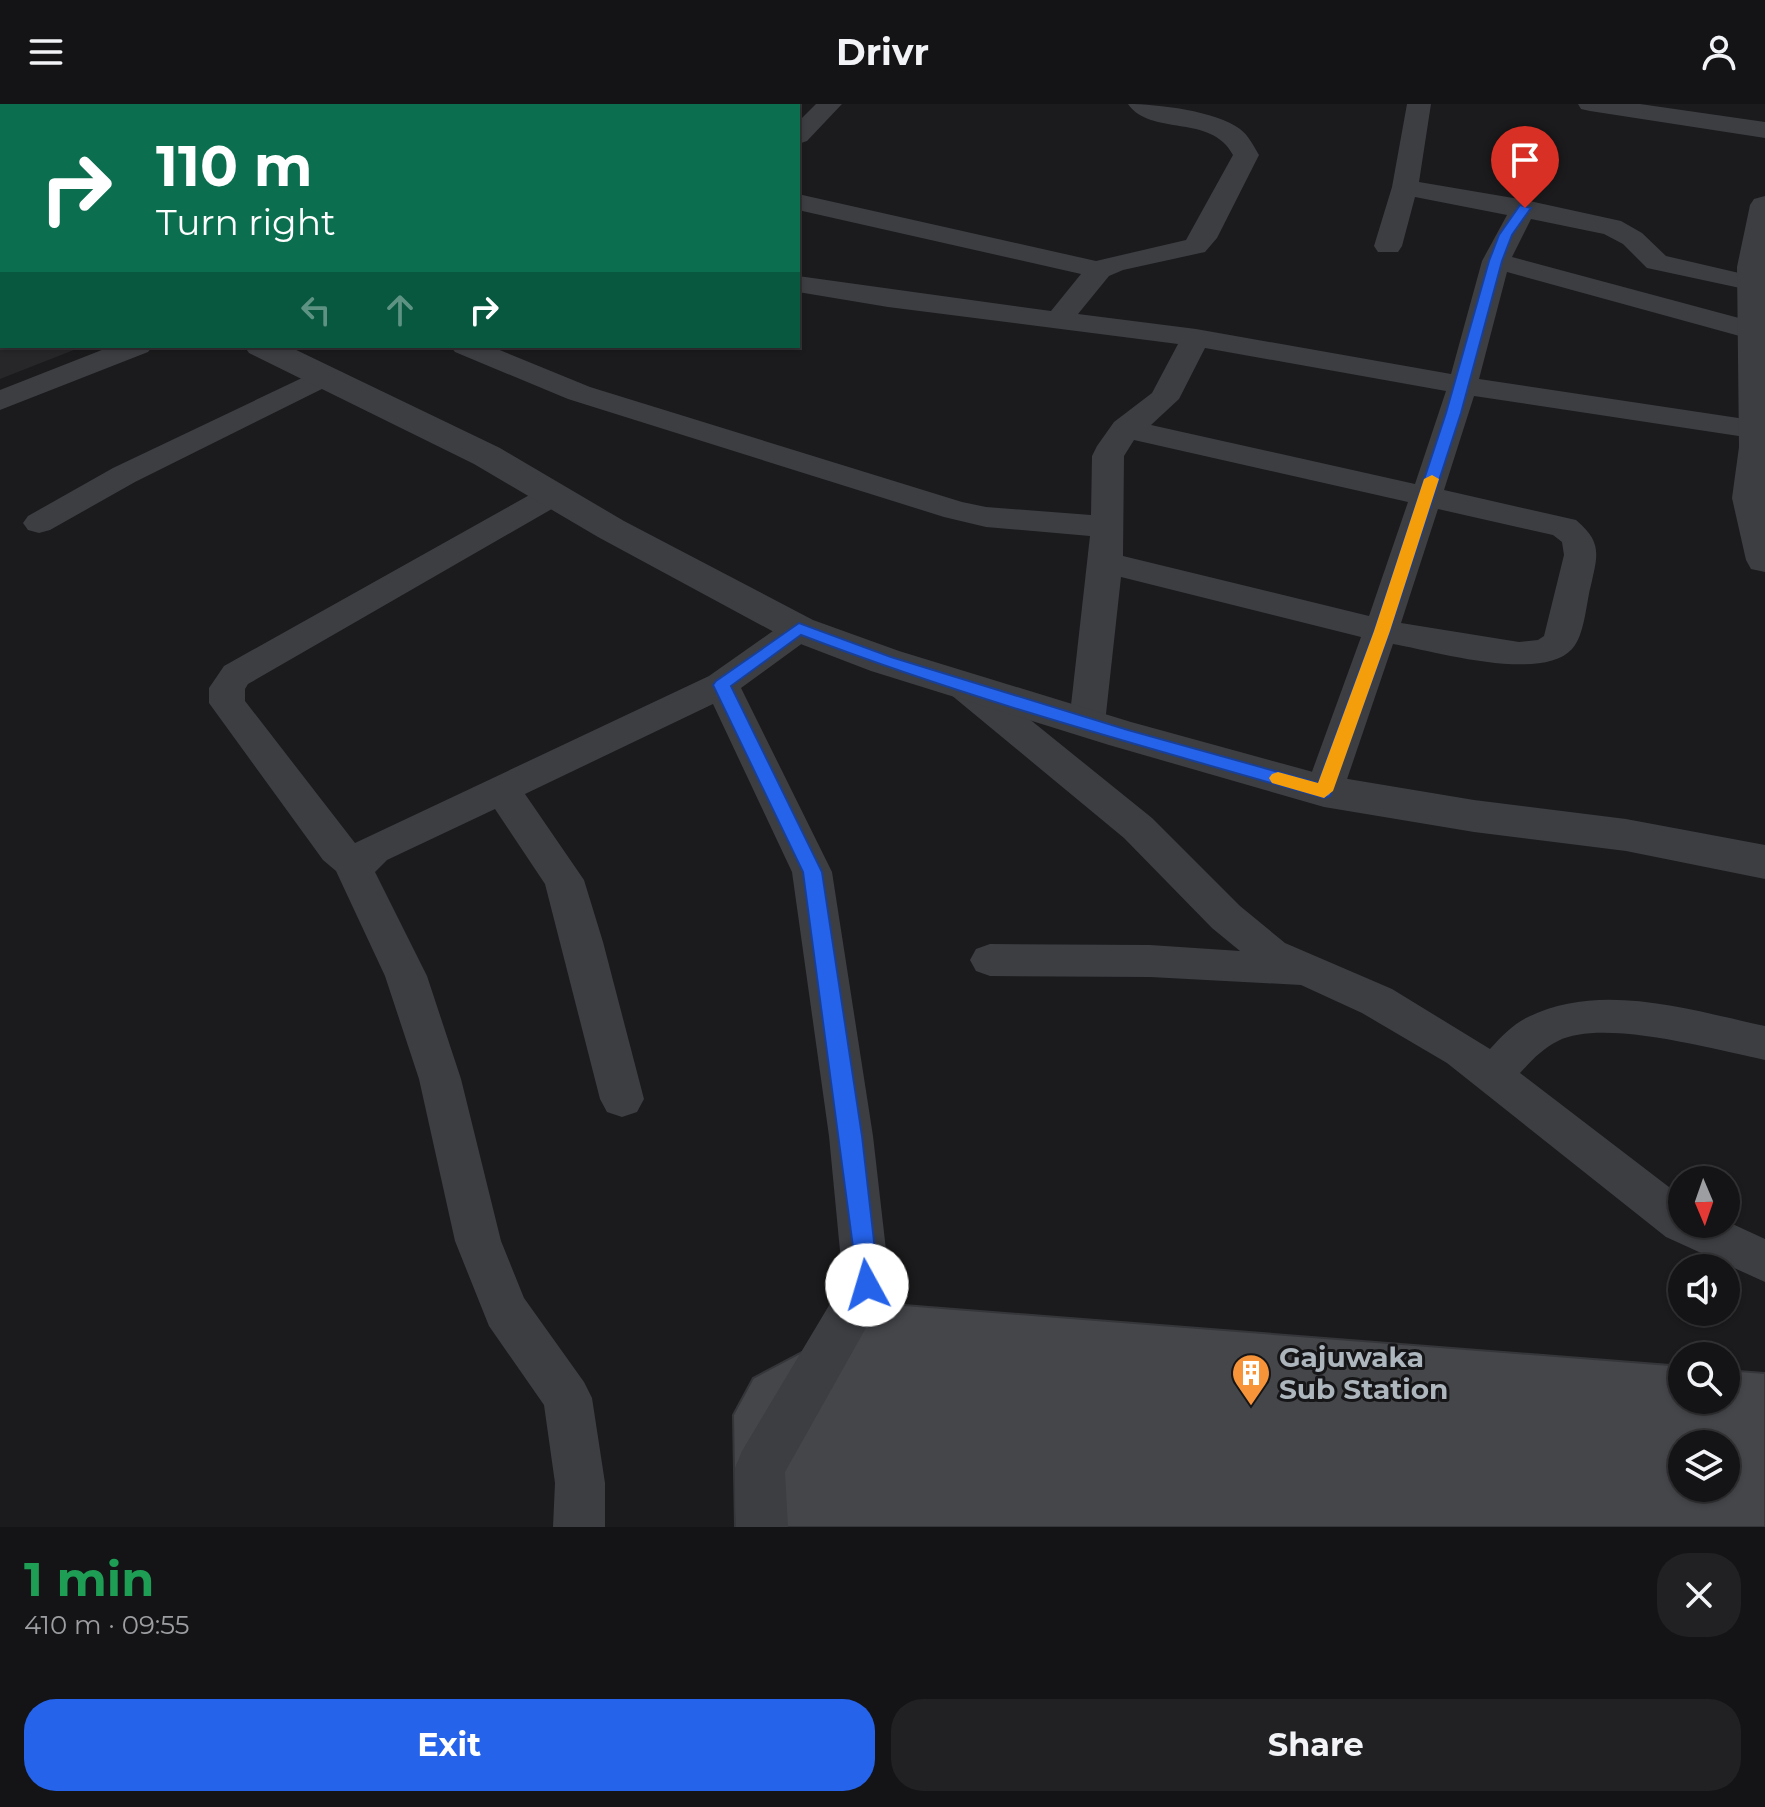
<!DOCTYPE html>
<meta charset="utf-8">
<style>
body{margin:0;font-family:Montserrat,sans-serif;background:#212123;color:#f1f3f6;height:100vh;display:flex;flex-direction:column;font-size:30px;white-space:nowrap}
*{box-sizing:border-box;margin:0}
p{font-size:26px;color:#9d9ea1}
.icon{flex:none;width:44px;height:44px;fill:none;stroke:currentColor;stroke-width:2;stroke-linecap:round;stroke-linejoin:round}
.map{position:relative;height:1423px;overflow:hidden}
.sheet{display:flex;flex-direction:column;background:#141416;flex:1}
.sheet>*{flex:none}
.banner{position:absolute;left:0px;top:0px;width:800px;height:244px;box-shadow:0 2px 6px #0004,0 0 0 2px #333335;background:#0b6e4f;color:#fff;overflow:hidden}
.needle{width:52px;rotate:178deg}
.tools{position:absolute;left:1668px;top:1062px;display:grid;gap:16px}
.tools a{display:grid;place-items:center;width:72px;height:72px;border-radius:50%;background:#141416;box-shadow:0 2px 6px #0004,0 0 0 2px #333335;font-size:40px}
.pin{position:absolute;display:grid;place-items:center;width:68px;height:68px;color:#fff;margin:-82px -34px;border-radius:50% 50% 50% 0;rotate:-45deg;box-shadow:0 0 8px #0007}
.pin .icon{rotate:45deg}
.me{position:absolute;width:88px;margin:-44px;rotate:354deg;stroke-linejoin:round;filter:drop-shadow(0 0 6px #0008)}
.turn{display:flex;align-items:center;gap:28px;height:168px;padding:0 24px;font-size:36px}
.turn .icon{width:104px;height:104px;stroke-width:2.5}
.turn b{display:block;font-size:56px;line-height:68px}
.lanes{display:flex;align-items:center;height:76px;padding:0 24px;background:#0003;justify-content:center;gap:40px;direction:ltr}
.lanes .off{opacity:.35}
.round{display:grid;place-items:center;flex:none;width:84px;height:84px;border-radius:32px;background:#212123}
.headline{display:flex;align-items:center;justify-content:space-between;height:136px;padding:0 24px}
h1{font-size:48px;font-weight:700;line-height:60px;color:#1e9e55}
.button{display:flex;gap:16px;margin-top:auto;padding:16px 24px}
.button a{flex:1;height:92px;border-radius:32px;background:#2563eb;color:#fff;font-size:32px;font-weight:700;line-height:92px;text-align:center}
.button a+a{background:#212123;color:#f1f3f6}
header{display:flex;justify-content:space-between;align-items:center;height:104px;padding:0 24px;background:#141416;font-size:36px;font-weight:700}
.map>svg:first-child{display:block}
.built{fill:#27272a}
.building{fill:#45464a;stroke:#353639;stroke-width:2;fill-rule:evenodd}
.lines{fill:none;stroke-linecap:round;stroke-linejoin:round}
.minor{fill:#3c3e42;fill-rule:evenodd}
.tertiary{fill:#3c3e42;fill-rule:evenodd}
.route{fill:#2563eb;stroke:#184099;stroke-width:2}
.slow{fill:#f59e0b}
.labels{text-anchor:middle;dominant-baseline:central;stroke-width:6;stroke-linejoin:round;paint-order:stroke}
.near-poi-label{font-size:28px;font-weight:bold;fill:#adb5bd;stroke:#161618;text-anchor:start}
</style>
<header><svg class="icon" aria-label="menu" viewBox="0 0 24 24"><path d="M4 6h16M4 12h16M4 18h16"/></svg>Drivr<svg class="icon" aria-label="person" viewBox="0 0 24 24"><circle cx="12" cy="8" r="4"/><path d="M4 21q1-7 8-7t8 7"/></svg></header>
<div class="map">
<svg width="1765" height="1423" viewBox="0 0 1765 1423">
<rect width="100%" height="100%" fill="#1b1b1d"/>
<path class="built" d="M 0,25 L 2,242 L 84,242 L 0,275 Z"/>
<path class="building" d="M 841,1196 L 1682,1262 L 1682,1296 L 1726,1296 L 1726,1266 L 1765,1269 L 1765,1423 L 735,1423 L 733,1311 L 753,1274 L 840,1228 ZM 1682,1340 L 1726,1340 L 1726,1384 L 1682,1384 Z"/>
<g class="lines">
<path class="minor" d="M 742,0 L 774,0 L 775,2 L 743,2 Z
M 816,0 L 842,0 L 807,37 L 798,40 L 798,18 Z
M 1128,0 C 1157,0 1216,7 1240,25 C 1249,32 1253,41 1259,51 L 1217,134 L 1205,148 L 1123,166 L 1109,172 L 1078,210 L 1196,225 L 1451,270 L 1482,157 L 1507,111 L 1415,93 L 1402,142 L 1398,148 L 1378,148 L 1374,142 L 1392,83 L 1407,0 L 1431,0 L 1419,78 L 1525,96 L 1621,117 L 1642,129 L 1666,152 L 1765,175 L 1764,185 L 1754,187 L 1647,164 L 1623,140 L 1604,130 L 1531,115 L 1512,153 L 1765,221 L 1765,239 L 1507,168 L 1479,275 L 1765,318 L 1765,336 L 1474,292 L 1444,386 L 1576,416 C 1602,438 1598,450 1591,481 C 1586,499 1585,531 1572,545 C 1541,579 1434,547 1393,540 L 1343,687 L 1337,697 L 1324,701 L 1311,697 L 1305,687 L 1361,533 L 1121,473 L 1105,619 L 1100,628 L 1087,632 L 1074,628 L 1069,619 L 1090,432 L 986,423 L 944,413 L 568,295 L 455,248 L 450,242 L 490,242 L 590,283 L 962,398 L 986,403 L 1091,411 L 1092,352 L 1097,342 L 1114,318 L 1152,289 L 1178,240 L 888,203 L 798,188 L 798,172 L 1051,207 L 1081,170 L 798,106 L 798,90 L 1096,157 L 1186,136 L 1233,51 C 1211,9 1151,33 1128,0 ZM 1205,244 L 1446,287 L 1415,380 L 1151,321 L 1179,295 ZM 1134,336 L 1408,398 L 1369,512 L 1123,452 L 1124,352 ZM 1438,405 L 1553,431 L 1562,438 L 1564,451 L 1544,532 L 1538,536 L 1519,538 L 1401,519 Z
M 1578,0 L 1640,0 L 1765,18 L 1765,34 L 1590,7 L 1581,5 Z
M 112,242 L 153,242 L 148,248 L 0,306 L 0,286 Z
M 323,264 L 334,267 L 338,273 L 334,279 L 135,378 L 50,426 L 39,429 L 28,426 L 23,419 L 28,412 L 113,364 Z
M 553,381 L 564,384 L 569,391 L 564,398 L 248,580 L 245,585 L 245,597 L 355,739 L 709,572 L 787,517 L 799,514 L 811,517 L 816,525 L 811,533 L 741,584 L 832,768 L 873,1032 L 890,1181 L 785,1368 L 788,1423 L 736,1423 L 735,1364 L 742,1347 L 843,1178 L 829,1032 L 792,768 L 713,600 L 525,690 L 584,776 L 603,838 L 644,995 L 637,1008 L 622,1013 L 607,1008 L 600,995 L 545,780 L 495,705 L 387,756 L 375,768 L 427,872 L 461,975 L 501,1137 L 524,1194 L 584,1278 L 592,1294 L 605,1379 L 605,1423 L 553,1423 L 555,1379 L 544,1301 L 489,1222 L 455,1137 L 419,975 L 385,872 L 336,767 L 323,756 L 209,599 L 209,584 L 224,562 L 542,384 Z
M 963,569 L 976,572 L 1152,714 L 1240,802 L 1285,839 L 1392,885 L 1490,945 C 1501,933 1513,920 1528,913 C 1601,877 1690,906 1765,922 L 1765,956 C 1715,946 1603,914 1558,937 C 1543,944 1531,957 1520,969 L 1682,1093 L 1682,1120 L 1726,1120 L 1726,1117 L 1765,1135 L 1765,1178 L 1666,1133 L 1447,959 L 1362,909 L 1301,881 L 1150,873 L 990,872 L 976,867 L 970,856 L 976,845 L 990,840 L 1150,841 L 1240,847 L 1212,824 L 1124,734 L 950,590 L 945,581 L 950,572 Z"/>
<path class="tertiary" d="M 8,0 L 36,0 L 36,2 L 8,2 Z
M 1765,92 L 1765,468 L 1751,465 L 1746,456 L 1732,394 L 1739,343 L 1737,163 L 1750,101 L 1754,95 Z
M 244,242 L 288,242 L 500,344 L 624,417 L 813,516 L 899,547 L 1131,618 L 1324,671 L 1474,696 L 1626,715 L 1765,741 L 1765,775 L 1626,747 L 1474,728 L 1324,703 L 1109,641 L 871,567 L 785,534 L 598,433 L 474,360 L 249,249 Z"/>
</g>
<path class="route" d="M 1520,101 L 1531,104 L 1512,131 L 1502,157 L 1461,309 L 1390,527 L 1330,692 L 1324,694 C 1148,644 971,596 801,531 L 731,582 L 822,768 L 862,1032 L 879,1181 L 875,1188 L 867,1191 L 859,1188 L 803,768 L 713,581 L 716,577 L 799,519 L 891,553 L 1128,626 L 1318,679 L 1374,527 L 1446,309 L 1489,157 L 1499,131 Z"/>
<path class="slow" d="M 1432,371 L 1439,375 L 1390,527 L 1333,687 L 1324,694 L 1272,679 L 1269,674 L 1272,670 L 1278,668 L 1318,679 L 1374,527 L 1424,375 Z"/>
<defs>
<g id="building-pin" transform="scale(2)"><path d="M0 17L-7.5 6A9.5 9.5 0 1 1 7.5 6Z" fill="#f79339" stroke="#161618"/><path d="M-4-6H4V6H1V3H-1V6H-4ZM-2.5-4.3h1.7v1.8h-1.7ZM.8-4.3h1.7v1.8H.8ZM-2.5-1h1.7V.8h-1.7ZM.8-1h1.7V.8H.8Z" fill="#fff"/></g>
</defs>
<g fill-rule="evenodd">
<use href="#building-pin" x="1251" y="1269"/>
</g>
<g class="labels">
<g class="near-poi-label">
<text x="1279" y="1253">Gajuwaka<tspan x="1279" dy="32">Sub Station</tspan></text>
</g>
</g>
</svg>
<div class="tools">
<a><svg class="needle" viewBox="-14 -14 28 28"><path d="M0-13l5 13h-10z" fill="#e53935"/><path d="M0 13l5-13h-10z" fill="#9d9ea1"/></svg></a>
<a><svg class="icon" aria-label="sound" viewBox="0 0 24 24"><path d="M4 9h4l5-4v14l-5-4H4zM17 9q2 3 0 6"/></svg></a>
<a><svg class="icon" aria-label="search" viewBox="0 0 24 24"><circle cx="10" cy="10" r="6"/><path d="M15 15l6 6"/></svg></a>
<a><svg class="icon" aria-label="layers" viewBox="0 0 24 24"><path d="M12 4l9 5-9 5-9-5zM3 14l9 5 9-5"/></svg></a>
</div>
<div class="pin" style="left:1525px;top:104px;background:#d93025"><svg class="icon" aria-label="arrive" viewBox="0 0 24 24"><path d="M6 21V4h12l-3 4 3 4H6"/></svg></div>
<svg class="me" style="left:867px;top:1181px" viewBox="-20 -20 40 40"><circle r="19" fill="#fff"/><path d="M0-13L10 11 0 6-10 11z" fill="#2563eb"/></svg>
<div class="banner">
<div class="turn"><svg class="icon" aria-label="right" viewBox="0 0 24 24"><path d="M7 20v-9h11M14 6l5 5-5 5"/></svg><div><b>110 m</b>Turn right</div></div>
<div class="lanes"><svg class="icon off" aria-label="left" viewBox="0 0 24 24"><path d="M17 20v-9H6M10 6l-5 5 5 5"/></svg><svg class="icon off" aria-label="ahead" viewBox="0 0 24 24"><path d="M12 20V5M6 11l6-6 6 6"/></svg><svg class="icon" aria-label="right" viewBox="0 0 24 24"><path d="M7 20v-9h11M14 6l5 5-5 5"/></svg></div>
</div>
</div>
<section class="sheet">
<div class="headline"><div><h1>1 min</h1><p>410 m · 09:55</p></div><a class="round"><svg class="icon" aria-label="close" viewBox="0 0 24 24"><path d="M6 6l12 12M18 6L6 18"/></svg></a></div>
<div class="button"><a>Exit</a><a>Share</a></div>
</section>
